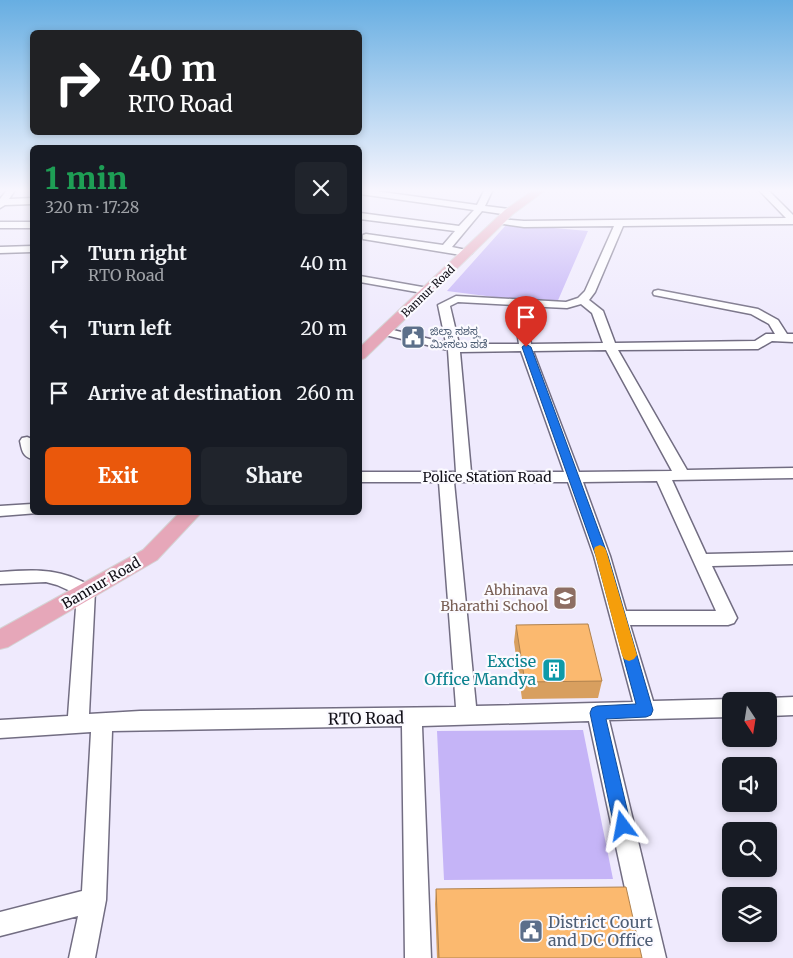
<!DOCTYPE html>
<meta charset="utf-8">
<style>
body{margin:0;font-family:Merriweather,"Noto Sans Kannada",serif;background:#20242c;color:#f1f3f6;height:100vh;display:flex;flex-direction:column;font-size:19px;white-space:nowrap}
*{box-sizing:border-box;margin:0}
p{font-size:16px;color:#9ea1a6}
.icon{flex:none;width:28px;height:28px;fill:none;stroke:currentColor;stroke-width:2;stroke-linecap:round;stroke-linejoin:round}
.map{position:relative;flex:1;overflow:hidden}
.sheet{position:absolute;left:30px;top:145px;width:332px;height:370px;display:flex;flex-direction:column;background:#171b24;border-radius:8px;box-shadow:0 2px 8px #0003}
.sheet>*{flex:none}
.top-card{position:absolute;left:30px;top:30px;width:332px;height:105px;border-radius:8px;box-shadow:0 2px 8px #0003;background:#202124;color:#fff;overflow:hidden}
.needle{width:32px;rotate:168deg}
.tools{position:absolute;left:722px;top:692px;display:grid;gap:10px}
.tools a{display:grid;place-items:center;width:55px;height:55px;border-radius:8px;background:#171b24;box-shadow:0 2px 8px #0003;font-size:25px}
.pin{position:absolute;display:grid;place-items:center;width:42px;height:42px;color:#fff;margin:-51px -21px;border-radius:50% 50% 50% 0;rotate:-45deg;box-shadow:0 0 5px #0007}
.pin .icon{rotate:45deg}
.me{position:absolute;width:55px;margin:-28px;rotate:347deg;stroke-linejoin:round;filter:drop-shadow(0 0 4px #0008)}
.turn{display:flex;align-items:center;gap:18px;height:105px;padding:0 15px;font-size:22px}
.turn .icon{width:65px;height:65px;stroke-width:2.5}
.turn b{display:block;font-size:35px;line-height:42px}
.round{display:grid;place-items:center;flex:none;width:52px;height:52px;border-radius:8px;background:#20242c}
.headline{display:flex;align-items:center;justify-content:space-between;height:85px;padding:0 15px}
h1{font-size:30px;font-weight:800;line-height:38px;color:#1e9e55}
.primary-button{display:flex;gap:10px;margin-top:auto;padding:10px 15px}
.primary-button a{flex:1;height:58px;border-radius:8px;background:#ea580c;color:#fff;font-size:20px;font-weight:800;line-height:58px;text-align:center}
.primary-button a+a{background:#20242c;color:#f1f3f6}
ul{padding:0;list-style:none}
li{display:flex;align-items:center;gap:15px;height:65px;padding:0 15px}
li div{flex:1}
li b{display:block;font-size:19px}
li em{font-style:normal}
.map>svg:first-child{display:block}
.green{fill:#c5b4f7}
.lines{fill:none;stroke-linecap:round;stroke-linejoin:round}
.minor-casing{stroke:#726d82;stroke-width:3}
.major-casing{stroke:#d4d4d5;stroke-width:2}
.minor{fill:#fff;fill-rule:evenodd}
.major{fill:#e6a7b9;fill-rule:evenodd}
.wall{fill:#d89f5f}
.building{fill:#fbb96f;stroke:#b0824e}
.route{fill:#1a73e8;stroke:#114b97}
.slow{fill:#f59e0b}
.labels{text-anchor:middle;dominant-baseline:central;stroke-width:4.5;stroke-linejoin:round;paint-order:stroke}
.far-street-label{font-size:11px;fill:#110f17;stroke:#fbfaff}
.far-service-label{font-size:11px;fill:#4e5e75;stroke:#fbfaff;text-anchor:start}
.street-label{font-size:14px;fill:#110f17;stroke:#fbfaff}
.education-label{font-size:14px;fill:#785e54;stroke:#fbfaff;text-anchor:end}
.near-culture-label{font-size:16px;fill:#0d838f;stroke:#fbfaff;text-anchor:end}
.near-street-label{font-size:16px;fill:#110f17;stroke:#fbfaff}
.near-service-label{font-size:16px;fill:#4e5e75;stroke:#fbfaff;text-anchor:start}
</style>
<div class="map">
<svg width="793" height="958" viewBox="0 0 793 958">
<rect width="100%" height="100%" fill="#efeafd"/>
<path class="green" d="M 507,224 L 588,231 L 556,305 L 447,291 Z
M 583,730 L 613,879 L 444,880 L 437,731 Z"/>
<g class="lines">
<g class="minor-casing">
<path id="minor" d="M 8,189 L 16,189 L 9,199 L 32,198 L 32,204 L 5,205 L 0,208 L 0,199 Z
M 360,189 L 477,205 L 485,189 L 493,189 L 485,206 L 509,209 L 514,212 L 509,215 L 482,211 L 452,247 L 471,251 L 472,253 L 467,256 L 363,239 L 363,235 L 366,234 L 443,245 L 455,231 L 360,219 L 360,213 L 459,226 L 474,210 L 360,194 Z
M 758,189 L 767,189 L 793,215 L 793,224 L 623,226 L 595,292 L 589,300 L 603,311 L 615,343 L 755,341 L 766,334 L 775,334 L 769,324 L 751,314 L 654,295 L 653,293 L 654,291 L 658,290 L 758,309 L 778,320 L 787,334 L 793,334 L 793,342 L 772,341 L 758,349 L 618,350 L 687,470 L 793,468 L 793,478 L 672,480 L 706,554 L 793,552 L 793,564 L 712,566 L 737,618 L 734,623 L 728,625 L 630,625 L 653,701 L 731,699 L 737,701 L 731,701 L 731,717 L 609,720 L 666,958 L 640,958 L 589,721 L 422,726 L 431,958 L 405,958 L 402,726 L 112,731 L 106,900 L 95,958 L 69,958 L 78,916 L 0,936 L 0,912 L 82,891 L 91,732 L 0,738 L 0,720 L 68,716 L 77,594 L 57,585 L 46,582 L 0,584 L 0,572 C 28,570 53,568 79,580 C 85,583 91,585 95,591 L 89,714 L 140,711 L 456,707 L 439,482 L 360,482 L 360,472 L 456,472 L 448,350 L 381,334 L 379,332 L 385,328 L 446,343 L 438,305 L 456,296 L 566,302 L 578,298 L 585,291 L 614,226 L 524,227 L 497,223 L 497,219 L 524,221 L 786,218 ZM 458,302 L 513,305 L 519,344 L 459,344 L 450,306 ZM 581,304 L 592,313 L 603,343 L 531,344 L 524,306 L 567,308 ZM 606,350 L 672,471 L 579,472 L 533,351 ZM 521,351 L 564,472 L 471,472 L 460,352 ZM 657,481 L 716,611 L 626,611 L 610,556 L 583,482 ZM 454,482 L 568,482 L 594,556 L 633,702 L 476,706 Z
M 0,222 L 32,222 L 32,228 L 0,228 Z
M 32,246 L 32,252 L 0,253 L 0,247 Z
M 360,276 L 428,288 L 433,291 L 428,294 L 360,282 Z
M 27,437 L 32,439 L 32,459 C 22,456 22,450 20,441 L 22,438 Z
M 32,504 L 32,512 L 38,513 L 0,516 L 0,506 Z
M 793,697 L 793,715 L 769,716 L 769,701 L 762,701 L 769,698 Z"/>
</g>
<g class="major-casing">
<path id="major" d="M 535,189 L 547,189 L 513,214 L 365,358 L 360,360 L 360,347 L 505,210 Z
M 180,512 L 202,512 L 157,560 L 8,647 L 0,649 L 0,629 L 143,550 Z"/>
</g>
<use href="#minor" class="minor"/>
<use href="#major" class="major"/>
</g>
<path class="wall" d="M 516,625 L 602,681 L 598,698 L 522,699 L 514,642 Z
M 436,889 L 642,958 L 437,958 L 435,904 Z"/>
<path class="building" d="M 588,624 L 602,681 L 525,682 L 516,625 Z
M 626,887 L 642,958 L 439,958 L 436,889 Z"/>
<linearGradient id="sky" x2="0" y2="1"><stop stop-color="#67aee2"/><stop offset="0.59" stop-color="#f8f6fe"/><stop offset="1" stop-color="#f8f6fe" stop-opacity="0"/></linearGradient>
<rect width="793" height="323" fill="url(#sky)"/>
<path class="route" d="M 526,344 L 531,347 L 608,556 L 653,710 L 651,715 L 646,717 L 606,719 L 631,826 L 629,832 L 623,834 L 617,832 L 614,826 L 590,713 L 592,708 L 597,706 L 636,704 L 596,556 L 522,347 Z"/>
<path class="slow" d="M 600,545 L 604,547 L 606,550 L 637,655 L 634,659 L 629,661 L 624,659 L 622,655 L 594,550 L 595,547 Z"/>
<defs>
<g id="civic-square" transform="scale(1.25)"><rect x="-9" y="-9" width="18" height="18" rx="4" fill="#5c6f8a" stroke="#fbfaff"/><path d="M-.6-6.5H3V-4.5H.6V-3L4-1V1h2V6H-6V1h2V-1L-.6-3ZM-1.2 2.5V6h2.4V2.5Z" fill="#fff"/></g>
<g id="school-square" transform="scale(1.25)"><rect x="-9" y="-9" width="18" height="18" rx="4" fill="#8d6e63" stroke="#fbfaff"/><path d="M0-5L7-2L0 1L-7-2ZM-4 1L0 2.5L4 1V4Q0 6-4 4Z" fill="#fff"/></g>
<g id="building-square" transform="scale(1.25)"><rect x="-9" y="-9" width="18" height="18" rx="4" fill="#0f9aa8" stroke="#fbfaff"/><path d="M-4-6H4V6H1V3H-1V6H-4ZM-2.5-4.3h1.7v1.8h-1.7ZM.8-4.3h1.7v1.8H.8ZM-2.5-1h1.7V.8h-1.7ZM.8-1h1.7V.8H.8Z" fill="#fff"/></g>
</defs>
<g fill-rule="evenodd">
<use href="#civic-square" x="413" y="337"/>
<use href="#school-square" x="565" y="598"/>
<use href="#building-square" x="554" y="670"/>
<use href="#civic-square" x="531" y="931"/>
</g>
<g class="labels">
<g class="far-street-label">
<text transform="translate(428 291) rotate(-44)">Bannur Road</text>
</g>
<g class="far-service-label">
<text x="430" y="331">ಜಿಲ್ಲಾ ಸಶಸ್ತ್ರ<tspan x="430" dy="13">ಮೀಸಲು ಪಡೆ</tspan></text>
</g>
<g class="street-label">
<text x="487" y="477">Police Station Road</text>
<text transform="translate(101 583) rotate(-30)">Bannur Road</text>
</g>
<g class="education-label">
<text x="548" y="590">Abhinava<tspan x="548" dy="16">Bharathi School</tspan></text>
</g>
<g class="near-culture-label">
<text x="536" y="661">Excise<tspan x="536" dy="18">Office Mandya</tspan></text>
</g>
<g class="near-street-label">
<text transform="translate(366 718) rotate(-1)">RTO Road</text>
</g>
<g class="near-service-label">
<text x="548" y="922">District Court<tspan x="548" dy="18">and DC Office</tspan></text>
</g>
</g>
</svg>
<div class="tools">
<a><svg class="needle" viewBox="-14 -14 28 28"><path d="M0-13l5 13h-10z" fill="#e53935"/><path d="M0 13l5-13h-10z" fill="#9ea1a6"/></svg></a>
<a><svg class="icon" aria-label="sound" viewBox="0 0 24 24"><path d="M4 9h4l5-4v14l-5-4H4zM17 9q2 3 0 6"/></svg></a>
<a><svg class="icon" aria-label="search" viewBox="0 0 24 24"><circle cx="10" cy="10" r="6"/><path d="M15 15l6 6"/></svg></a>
<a><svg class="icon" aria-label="layers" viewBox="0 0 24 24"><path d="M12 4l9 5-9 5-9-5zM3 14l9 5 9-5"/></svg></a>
</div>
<div class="pin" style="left:526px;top:347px;background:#d93025"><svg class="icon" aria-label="arrive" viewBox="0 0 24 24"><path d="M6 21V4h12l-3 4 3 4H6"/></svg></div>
<svg class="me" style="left:623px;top:826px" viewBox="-20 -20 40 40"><path d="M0-17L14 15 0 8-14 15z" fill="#1a73e8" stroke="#fff" stroke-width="4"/></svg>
<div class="top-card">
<div class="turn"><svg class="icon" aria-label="right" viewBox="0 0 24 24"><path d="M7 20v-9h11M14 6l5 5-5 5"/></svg><div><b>40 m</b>RTO Road</div></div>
</div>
<section class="sheet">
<div class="headline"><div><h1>1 min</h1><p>320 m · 17:28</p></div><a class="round"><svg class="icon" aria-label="close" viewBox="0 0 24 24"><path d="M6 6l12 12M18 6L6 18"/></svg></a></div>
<ul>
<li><svg class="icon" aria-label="right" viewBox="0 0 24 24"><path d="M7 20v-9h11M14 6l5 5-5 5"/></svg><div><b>Turn right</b><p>RTO Road</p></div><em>40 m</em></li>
<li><svg class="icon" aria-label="left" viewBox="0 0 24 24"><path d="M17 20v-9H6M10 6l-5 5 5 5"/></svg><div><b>Turn left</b></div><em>20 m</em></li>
<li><svg class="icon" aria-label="arrive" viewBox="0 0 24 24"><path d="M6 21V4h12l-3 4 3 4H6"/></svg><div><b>Arrive at destination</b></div><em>260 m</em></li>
</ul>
<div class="primary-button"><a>Exit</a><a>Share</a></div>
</section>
</div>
